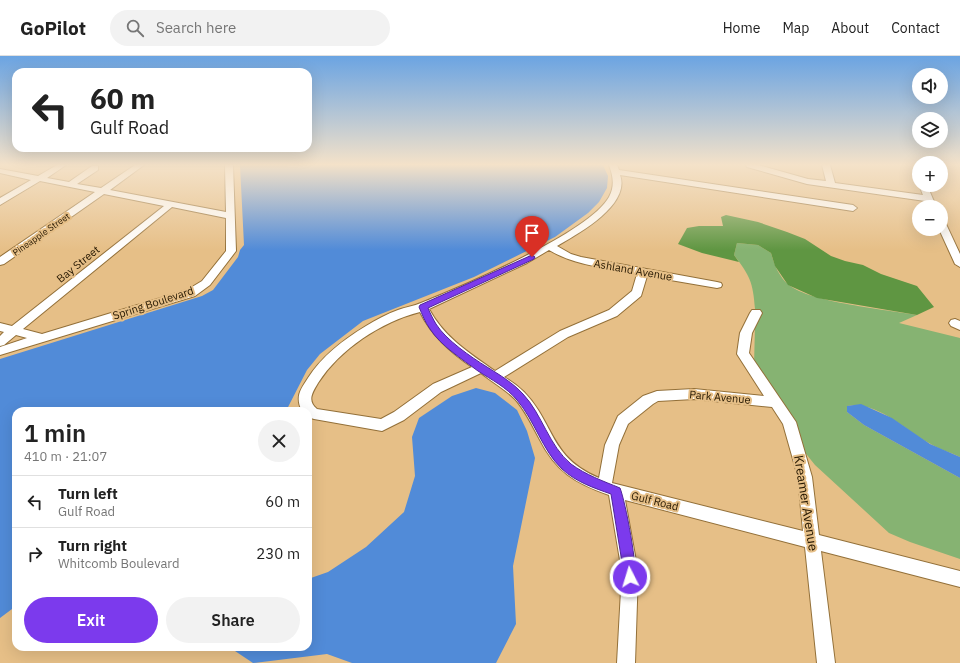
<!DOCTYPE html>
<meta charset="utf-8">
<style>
body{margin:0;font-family:"IBM Plex Sans",sans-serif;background:#f2f2f2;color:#222;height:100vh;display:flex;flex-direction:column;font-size:15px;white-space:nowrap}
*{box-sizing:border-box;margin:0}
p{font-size:13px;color:#767676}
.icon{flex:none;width:22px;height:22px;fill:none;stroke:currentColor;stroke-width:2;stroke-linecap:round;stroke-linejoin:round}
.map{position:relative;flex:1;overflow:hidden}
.details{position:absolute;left:12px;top:351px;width:300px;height:244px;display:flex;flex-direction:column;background:#fff;border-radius:12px;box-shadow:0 4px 16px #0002}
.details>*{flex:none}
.guide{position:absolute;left:12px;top:12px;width:300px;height:84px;border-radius:12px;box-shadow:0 4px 16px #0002;background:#fff;color:#222;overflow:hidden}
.controls{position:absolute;left:912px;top:12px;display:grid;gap:8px}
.controls a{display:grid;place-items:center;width:36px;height:36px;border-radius:50%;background:#fff;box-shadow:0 4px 16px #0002;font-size:20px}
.pin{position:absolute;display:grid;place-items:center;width:34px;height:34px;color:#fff;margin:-41px -17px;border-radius:50% 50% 50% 0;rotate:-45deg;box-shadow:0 0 4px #0007}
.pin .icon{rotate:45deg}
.me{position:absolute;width:44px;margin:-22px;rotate:355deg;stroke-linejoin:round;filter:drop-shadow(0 0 3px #0008)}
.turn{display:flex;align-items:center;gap:14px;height:84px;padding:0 12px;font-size:18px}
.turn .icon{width:52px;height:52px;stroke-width:2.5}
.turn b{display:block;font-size:28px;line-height:34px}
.round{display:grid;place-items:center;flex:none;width:42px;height:42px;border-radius:21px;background:#f2f2f2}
.overview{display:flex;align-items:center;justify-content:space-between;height:68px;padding:0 12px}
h1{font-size:24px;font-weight:600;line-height:30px}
.primary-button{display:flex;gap:8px;margin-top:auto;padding:8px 12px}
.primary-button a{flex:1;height:46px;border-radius:24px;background:#7c3aed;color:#fff;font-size:16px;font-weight:600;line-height:46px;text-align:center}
.primary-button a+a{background:#f2f2f2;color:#222}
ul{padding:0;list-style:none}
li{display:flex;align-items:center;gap:12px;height:52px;padding:0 12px;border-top:1px solid #e0e0e0}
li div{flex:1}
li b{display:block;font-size:15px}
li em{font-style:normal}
header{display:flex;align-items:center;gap:24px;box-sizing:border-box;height:56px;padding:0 20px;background:#fff;border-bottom:1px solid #e0e0e0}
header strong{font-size:19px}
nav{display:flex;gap:22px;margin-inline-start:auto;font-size:14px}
.search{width:280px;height:36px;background:#f2f2f2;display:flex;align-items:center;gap:10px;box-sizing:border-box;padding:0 14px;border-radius:22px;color:#767676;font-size:15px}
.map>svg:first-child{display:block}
.green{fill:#86b372}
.forest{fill:#5f9642}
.water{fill:#518bd8}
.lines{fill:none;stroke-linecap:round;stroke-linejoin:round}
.minor-casing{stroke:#937039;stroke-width:2}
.minor{fill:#fff;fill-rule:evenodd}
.route{fill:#7c3aed;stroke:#51269a}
.labels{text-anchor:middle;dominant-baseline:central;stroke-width:4;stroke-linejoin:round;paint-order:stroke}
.far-street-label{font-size:9px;fill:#251701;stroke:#e6bf87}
.street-label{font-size:11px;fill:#251701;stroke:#e6bf87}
.near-street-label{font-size:13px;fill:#251701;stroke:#e6bf87}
</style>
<header>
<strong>GoPilot</strong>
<div class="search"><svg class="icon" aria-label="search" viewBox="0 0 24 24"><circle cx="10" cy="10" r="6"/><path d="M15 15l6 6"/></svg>Search here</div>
<nav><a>Home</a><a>Map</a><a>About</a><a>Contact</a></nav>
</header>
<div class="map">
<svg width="960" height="607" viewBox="0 0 960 607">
<rect width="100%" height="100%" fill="#e6bf87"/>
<path class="green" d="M 737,187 L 758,189 L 771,197 C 774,208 779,221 789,229 C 809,246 888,254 917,259 L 899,267 L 960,282 L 960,401 C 950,396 938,393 929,387 C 905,374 876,344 847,350 L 847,356 L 864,369 L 960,422 L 960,503 L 910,486 L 889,477 L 815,409 L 803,394 L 754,310 L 755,269 L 761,256 L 755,253 C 753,226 750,220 734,199 Z"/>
<path class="forest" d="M 726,159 L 758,166 L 787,176 L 805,183 L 831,200 L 845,205 L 863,209 L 881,218 L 917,230 L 934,251 L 917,259 L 817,242 L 788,229 L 775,210 L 771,197 L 758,189 L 737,187 L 734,199 L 739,206 L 702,197 L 678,188 L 687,172 L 699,170 L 723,170 L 721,161 Z"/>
<path class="water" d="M 240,109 L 603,109 L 608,120 L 607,132 L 599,146 L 588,157 L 555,181 L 474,221 L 363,265 L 320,298 L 307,314 L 286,355 L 16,355 L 16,550 L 0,562 L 0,303 L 202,240 L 213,234 L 238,201 L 240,194 L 244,189 Z
M 476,332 L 495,337 L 517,354 L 527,375 L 535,402 L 513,510 L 516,568 L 496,607 L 352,607 L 327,598 L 253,607 L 229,591 L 308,591 L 308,523 L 328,516 L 366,491 L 404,456 L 415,420 L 412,381 L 419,362 L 452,340 Z
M 861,348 L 892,362 L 930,388 L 960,401 L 960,422 L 864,369 L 847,356 L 847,350 Z"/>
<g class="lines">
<g class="minor-casing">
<path id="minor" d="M 57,109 L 66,109 L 47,122 L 69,126 L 92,110 L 98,110 L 98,114 L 77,128 L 101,132 L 135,109 L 144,109 L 110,134 L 226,156 L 225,109 L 233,109 L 236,195 L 210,229 L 195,240 L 0,299 L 0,291 L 27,282 L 16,279 L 4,289 L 0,290 L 0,280 L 4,276 L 0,275 L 0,267 L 12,270 L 164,150 L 104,138 L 4,208 L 0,209 L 0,201 L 95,136 L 40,125 L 0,149 L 0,142 L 31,124 L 0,117 L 0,113 L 38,120 ZM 172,151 L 226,162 L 226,195 L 202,225 L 187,234 L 42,278 L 23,273 Z
M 609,109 L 617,109 L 619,114 L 853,149 L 857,152 L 853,155 L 620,119 C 631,149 578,178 557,190 L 571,198 L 581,201 L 717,226 L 721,227 L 722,229 L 721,231 L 717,232 L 647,220 L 641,240 L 617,260 L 568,281 L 504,321 C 511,325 518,330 524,336 C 555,368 549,401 599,422 L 605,389 L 618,360 L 643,340 L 657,335 L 694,333 L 764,340 L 737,298 L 740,277 L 750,257 L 752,254 L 760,254 L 762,257 L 752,277 L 749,297 L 796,366 L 812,421 L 819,479 L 960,515 L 960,531 L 821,495 L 835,607 L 817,607 L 805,491 L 625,444 L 638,516 L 635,607 L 617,607 L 622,516 L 609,439 C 575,427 556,416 539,382 C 532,369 525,354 515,343 C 505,333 492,326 481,317 L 441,336 L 404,364 L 382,375 L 314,363 L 308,361 L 308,355 L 302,355 C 295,341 300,334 308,322 C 322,300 343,284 366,270 C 376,264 387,258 398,254 C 406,251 414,250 421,247 C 463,230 589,177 609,141 C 615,130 613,120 609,109 ZM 549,194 C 576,210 607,212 637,218 L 632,235 L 609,254 L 560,275 L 495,315 C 469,297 444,281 429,253 L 527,207 ZM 420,256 C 432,280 450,296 472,311 L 433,328 L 394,356 L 381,363 L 317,353 C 307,345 312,337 318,327 C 340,293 381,266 420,256 ZM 694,343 L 772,351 L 783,368 L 798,421 L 803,475 L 612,427 L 619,389 L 628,368 L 653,348 L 658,345 Z
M 746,109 L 758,109 L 808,123 L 826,125 L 822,109 L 830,109 L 835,127 L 923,139 L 919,129 L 927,129 L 935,148 L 931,151 L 928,150 L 925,145 L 807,128 L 747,111 Z
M 941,165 L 946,168 L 960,198 L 960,211 L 955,208 L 939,173 L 941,173 Z
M 955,263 L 960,265 L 960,274 L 951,270 L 949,267 L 951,264 Z"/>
</g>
<use href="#minor" class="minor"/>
</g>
<linearGradient id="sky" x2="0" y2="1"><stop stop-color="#6ba4e2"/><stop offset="0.56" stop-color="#f4e2c9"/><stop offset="1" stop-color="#f4e2c9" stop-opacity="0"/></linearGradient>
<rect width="960" height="194" fill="url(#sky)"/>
<path class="route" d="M 532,199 L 535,201 L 534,203 L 428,252 C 430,257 433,263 436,268 C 446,284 471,301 487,311 C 500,319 513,327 523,338 C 542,358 549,390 571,408 C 586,419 603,425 620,432 C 625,444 639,515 634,525 L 630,527 L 625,525 L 611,438 C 594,432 576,426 562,413 C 542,394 535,365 517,344 C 506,331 492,324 478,315 C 462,303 441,290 430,273 C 425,266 422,258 419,251 L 420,249 Z"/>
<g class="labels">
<g class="far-street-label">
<text transform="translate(41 178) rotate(-35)">Pineapple Street</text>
</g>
<g class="street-label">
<text transform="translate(78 208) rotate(-39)">Bay Street</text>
<text transform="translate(633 214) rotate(10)">Ashland Avenue</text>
<text transform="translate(153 247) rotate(-18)">Spring Boulevard</text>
<text transform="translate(720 341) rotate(5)">Park Avenue</text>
<text transform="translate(655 445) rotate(14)">Gulf Road</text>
</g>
<g class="near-street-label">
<text transform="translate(806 447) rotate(81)">Kreamer Avenue</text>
</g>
</g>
</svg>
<div class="controls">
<a><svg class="icon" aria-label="sound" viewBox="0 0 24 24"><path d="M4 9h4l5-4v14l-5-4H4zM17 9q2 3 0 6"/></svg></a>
<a><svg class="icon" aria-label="layers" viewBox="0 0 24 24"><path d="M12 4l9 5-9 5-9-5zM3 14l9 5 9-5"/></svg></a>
<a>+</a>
<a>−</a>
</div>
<div class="pin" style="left:532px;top:201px;background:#d93025"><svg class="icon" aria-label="arrive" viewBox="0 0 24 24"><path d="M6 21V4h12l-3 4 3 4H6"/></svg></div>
<svg class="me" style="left:630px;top:521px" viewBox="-20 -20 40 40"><circle r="17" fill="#7c3aed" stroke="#fff" stroke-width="3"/><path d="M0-11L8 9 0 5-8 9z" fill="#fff"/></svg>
<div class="guide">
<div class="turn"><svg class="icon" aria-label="left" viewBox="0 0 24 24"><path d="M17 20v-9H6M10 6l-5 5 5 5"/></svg><div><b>60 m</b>Gulf Road</div></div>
</div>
<section class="details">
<div class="overview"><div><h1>1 min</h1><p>410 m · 21:07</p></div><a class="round"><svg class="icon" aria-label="close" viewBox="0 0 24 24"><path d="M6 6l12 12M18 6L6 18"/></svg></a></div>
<ul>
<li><svg class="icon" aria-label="left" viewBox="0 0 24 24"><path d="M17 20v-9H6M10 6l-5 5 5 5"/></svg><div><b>Turn left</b><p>Gulf Road</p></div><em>60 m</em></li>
<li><svg class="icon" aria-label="right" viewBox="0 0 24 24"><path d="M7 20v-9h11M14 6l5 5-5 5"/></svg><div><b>Turn right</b><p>Whitcomb Boulevard</p></div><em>230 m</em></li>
</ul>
<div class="primary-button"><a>Exit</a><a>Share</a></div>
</section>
</div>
